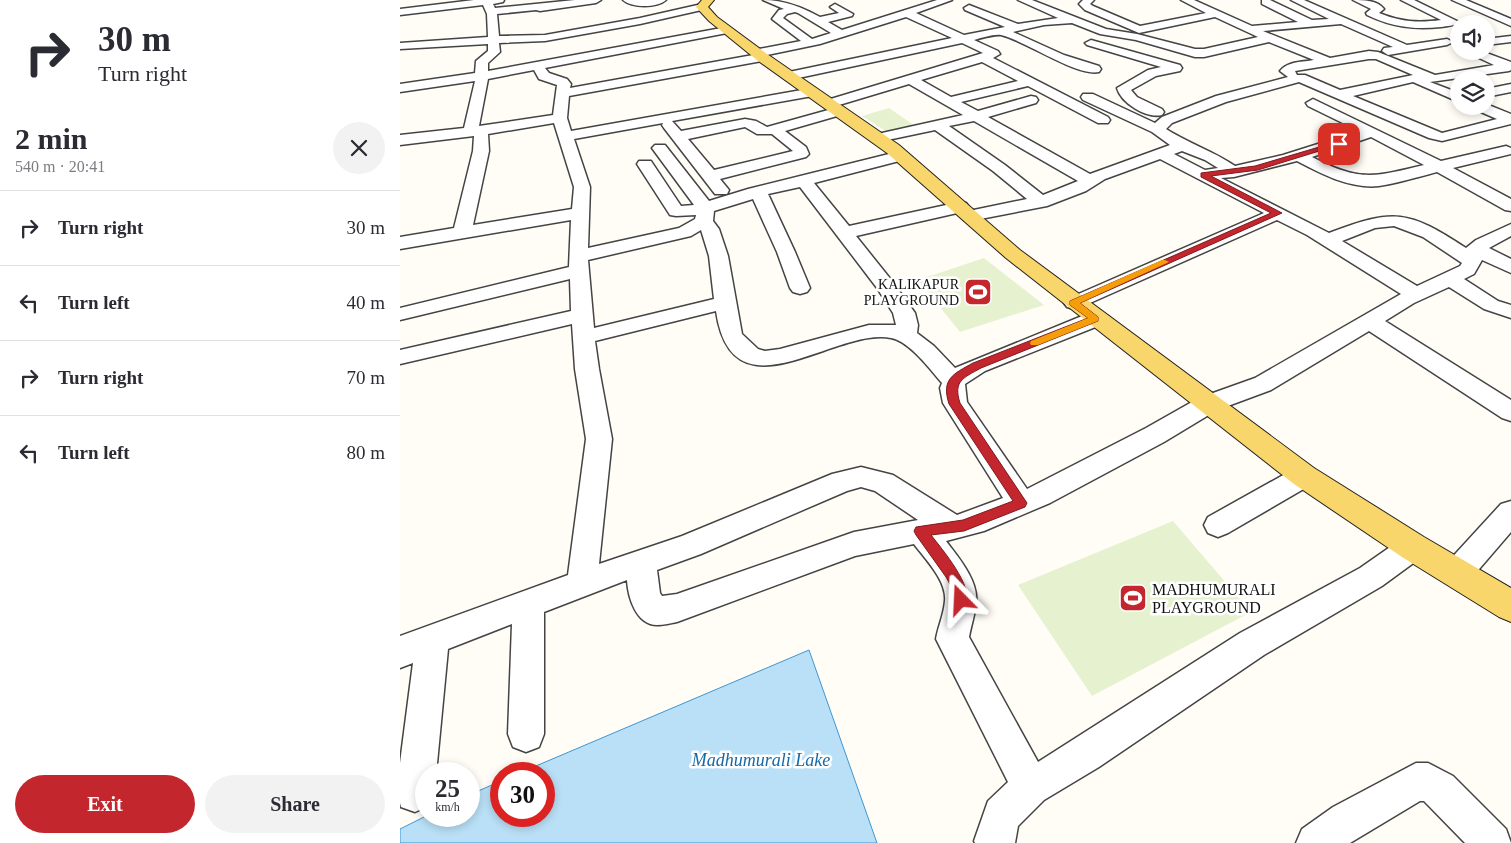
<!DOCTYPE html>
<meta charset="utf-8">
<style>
body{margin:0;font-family:Georgia,serif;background:#f2f2f3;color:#2b2b33;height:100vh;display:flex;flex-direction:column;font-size:19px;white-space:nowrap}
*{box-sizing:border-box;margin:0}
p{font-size:16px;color:#7c7c81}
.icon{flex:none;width:28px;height:28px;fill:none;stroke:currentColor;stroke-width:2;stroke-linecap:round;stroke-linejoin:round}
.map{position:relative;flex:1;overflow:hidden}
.details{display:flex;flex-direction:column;background:#fff;width:400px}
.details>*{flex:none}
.guide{background:#fff;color:#2b2b33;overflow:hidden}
.fabs{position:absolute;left:1050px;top:15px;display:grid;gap:10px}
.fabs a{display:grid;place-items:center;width:45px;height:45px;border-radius:50%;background:#fff;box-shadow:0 2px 8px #0003;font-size:25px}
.speed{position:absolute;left:15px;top:762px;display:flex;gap:10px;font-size:25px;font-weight:700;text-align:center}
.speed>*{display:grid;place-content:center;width:65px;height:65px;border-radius:50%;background:#fff;box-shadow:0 2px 8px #0003;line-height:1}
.speed small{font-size:12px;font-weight:400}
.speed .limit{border:8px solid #d22;background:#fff;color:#111}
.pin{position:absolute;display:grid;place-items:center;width:42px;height:42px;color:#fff;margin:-21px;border-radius:10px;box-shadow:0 2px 8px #0006}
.me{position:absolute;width:55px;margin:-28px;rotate:339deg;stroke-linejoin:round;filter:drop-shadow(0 0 4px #0008)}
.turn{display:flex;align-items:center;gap:18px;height:105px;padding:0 15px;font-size:22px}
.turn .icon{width:65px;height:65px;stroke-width:2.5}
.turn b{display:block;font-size:35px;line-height:42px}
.round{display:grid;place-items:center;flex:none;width:52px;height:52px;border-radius:26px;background:#f2f2f3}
.head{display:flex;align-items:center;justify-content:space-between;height:85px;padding:0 15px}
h1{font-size:30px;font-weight:600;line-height:38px}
.cta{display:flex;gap:10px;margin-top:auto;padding:10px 15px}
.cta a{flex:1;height:58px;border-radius:30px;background:#c4262e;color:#fff;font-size:20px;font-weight:600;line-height:58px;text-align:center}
.cta a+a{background:#f2f2f3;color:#2b2b33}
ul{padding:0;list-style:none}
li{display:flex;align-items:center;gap:15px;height:75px;padding:0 15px;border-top:1px solid #e1e1e2}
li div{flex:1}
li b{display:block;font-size:19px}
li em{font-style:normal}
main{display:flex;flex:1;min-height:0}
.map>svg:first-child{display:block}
.pitch{fill:#e6f2cf}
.water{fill:#b9e0f7;stroke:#3f96cf}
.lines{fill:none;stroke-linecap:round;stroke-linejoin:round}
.minor-casing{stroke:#444;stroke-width:3}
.major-casing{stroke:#222;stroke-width:2}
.minor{fill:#fff;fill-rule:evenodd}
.major{fill:#f9d66b;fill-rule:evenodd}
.route{fill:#c4262e;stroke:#7f191e}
.slow{fill:#f59e0b}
.labels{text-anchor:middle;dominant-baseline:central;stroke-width:5;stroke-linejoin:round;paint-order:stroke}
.poi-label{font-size:14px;fill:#111;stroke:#fff;text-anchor:end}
.near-poi-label{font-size:16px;fill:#111;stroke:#fff;text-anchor:start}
.near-water-label{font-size:18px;font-style:italic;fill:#1768a6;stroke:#fff}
</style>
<main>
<section class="details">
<div class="guide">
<div class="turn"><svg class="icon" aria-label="right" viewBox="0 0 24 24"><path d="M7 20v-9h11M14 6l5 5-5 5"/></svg><div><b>30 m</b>Turn right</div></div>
</div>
<div class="head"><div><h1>2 min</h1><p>540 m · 20:41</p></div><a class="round"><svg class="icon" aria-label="close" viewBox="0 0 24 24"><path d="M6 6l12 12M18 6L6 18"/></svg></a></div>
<ul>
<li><svg class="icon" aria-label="right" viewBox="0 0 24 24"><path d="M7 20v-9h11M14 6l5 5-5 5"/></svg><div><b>Turn right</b></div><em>30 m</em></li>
<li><svg class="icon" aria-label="left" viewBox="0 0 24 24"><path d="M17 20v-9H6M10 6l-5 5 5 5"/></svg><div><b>Turn left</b></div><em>40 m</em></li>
<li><svg class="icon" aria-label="right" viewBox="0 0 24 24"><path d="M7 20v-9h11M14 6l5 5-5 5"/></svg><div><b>Turn right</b></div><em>70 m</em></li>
<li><svg class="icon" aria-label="left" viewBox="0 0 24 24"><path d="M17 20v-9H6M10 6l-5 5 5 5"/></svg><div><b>Turn left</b></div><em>80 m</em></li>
</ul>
<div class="cta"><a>Exit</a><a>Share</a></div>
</section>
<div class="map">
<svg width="1111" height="843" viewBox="0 0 1111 843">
<rect width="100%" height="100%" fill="#fffdf5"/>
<path class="pitch" d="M 489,108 L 518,128 L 492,135 L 462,116 Z
M 584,258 L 644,305 L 560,332 L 518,280 Z
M 773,521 L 851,612 L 692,696 L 618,585 Z"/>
<path class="water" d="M 409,650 L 477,843 L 0,843 L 0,829 L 26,816 L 69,816 L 69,795 L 101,781 L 101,816 L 144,816 L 144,774 L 117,774 Z"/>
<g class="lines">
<g class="minor-casing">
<path id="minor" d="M 74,0 L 104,0 L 103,2 L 93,4 L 95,8 L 175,0 L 201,0 L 196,3 L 140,11 L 136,10 L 97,14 L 99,36 L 145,35 L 240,18 L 302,4 L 307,7 L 306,9 L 240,24 L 145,41 L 99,43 L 100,52 L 88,63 L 88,71 L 327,27 L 333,30 L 327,33 L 145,68 L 149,73 L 167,79 L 171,84 L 170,88 L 353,55 L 352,53 L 354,50 L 401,41 L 372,19 L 379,10 L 384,9 L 363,0 C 384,0 402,7 420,17 L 439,13 L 430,7 L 435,4 L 453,14 L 452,16 L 428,22 L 442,30 L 537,0 L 552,0 L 516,13 L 564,35 L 605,27 L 565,10 L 564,8 L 569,5 L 618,24 L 658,18 L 618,0 L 632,0 L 706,29 L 737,34 L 795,49 L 804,49 L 858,37 L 815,17 L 739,33 L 685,10 L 679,4 L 683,0 L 694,0 L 690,4 L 693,6 L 740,26 L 806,13 L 781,0 L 794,0 L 852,26 L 898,22 L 862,4 L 862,0 L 870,0 L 912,20 L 929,19 L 891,0 L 904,0 L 1007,45 L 1047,39 L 1053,42 L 1047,45 L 988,55 L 982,51 L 984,48 L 993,47 L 941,24 L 863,31 L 930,58 L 969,51 L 978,52 L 1035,75 L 1094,65 L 1064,51 L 1081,51 L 1111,62 L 1111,70 L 1109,71 L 1030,82 L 1059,93 L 1059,102 L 1013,82 L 953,96 L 1042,133 L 1097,119 L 1074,109 L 1072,106 L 1086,106 L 1086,104 L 1111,114 L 1111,124 L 1042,141 L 1029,138 L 899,82 L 826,102 L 772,123 L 766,129 C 788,143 813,151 835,166 L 883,155 L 959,131 L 908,106 L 906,103 L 913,99 L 1041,161 L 1106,146 L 1111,148 L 1111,154 L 1053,168 L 1111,199 L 1111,211 L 1105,210 L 1037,172 C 1018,177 998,183 979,186 C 950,189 922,174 897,161 L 834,177 L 821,178 L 929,233 C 994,208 1008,210 1066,248 L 1076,240 L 1111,224 L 1111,236 L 1089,248 L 1111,259 L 1111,273 L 1082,260 L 1074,274 L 1064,279 L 1098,301 L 1111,305 L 1111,318 L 1084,309 L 1049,287 L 1014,303 L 985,321 L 1111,400 L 1111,421 L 1102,418 L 969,331 L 871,390 L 817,410 L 764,442 L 650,503 L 584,531 L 546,541 C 558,557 579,581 576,603 C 575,614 571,626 569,637 L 638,762 L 840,633 L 960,568 L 1003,538 L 1013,535 L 1023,538 L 1028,547 L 1023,556 L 982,586 L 864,655 L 699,767 L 644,800 L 618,826 L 615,843 L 575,843 L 574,841 L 588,801 L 608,782 L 536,639 C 538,627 544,614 545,601 C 547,581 526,560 514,544 L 455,556 L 277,622 C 271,623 264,625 257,625 C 236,625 228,597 227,580 L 144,612 L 144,734 L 139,747 L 126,752 L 113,747 L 108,734 L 112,624 L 48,649 L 36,774 L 26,774 L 26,807 L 15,812 L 1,807 L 0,803 L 0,763 L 13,663 L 0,668 L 0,636 L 168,575 L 186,439 L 175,369 L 172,324 L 0,364 L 0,350 L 171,311 L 170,279 L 0,320 L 0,308 L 169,267 L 171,220 L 0,249 L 0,237 L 54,228 L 73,151 L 74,136 L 0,145 L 0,135 L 64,128 L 75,81 L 0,92 L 0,84 L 75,73 L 76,61 L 88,51 L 88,44 L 0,49 L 0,43 L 88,37 L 87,14 L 83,5 L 0,15 L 0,9 ZM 395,12 L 398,13 L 431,33 L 412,39 L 383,18 L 387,14 ZM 506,17 L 552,38 L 389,72 L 383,76 L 389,80 L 562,43 L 583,53 L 424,101 L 422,104 L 429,108 L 509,84 L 563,115 L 473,135 L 471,138 L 473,141 L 478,142 L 535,130 L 593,171 L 627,199 L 564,212 L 561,216 L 564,220 L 570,221 L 647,206 L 686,191 L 705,179 L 760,159 L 864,213 L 667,299 L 664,303 L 667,307 L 674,309 L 681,307 L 877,220 L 907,235 L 1001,294 L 855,378 L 799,398 L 746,428 L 627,489 L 567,402 L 565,384 L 585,371 L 703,324 L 706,319 L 703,314 L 695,312 L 687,314 L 555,368 L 534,346 L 517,333 L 518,325 L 515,313 L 492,281 L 456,236 L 566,211 L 569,207 L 566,203 L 560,202 L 449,226 L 414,183 L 507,159 L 509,156 L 507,153 L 501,151 L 348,189 L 309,201 L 265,145 L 255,145 L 252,148 L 294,205 L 281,206 L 251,161 L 239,161 L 237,164 L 270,215 L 276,216 L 296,215 L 295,219 L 279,228 L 188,248 L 190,187 L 174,139 L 263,123 L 262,125 L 264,128 L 315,194 L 327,194 L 329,190 L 320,179 L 406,157 L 409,154 L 406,147 L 385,131 L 444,114 L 446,111 L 439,107 L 367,127 L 356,121 L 345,119 L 281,131 L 272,121 L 418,95 L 420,92 L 413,88 L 171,131 L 167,118 L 169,96 L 362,61 L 366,60 L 368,57 L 367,55 L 420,44 ZM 672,23 L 700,34 L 736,40 L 795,57 L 804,57 L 869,42 L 914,60 C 903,62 888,61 880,71 L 888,77 L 816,96 L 762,117 L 755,123 L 693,94 L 683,94 L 681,97 L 683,100 L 752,132 L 770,145 L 690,174 L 588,117 L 636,103 L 638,100 L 636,97 L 631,96 L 578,111 L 561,102 L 628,86 L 698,123 L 708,123 L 710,120 L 708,117 L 593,58 L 600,54 L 598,51 L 574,40 C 582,38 593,34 601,35 C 626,41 677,77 699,72 L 701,69 L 699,66 L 664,55 L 613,32 L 644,25 ZM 969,59 L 976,59 L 1013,75 L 940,90 L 905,75 L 897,75 L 895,71 ZM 582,62 L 618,81 L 551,97 L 521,80 ZM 134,70 L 139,79 L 157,85 L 153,115 L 79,126 L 88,79 ZM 574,121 L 678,181 L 643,195 L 605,165 L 549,126 ZM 154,123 L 174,187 L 172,209 L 73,225 L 89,151 L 88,134 ZM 345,127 L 357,134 L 372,134 L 393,151 L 314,170 L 288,139 ZM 971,137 L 1024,165 C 974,177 960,182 912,157 ZM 782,151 L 805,160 L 818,168 L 805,170 L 774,154 ZM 400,187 L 477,288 L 493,313 L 496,325 L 469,325 L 380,349 L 365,351 L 358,349 L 342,334 L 328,256 L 319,229 L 313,221 L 314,211 L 353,199 L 377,252 L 390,288 L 393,292 L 400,294 L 407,292 L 410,288 L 395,252 L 368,194 ZM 994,226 L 1023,237 L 1062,263 L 1060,266 L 1017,286 L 942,241 L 975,228 ZM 301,230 L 309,256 L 314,299 L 194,328 L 188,260 L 291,236 ZM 316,311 C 332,422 434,327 491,338 C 509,341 530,369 542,383 L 540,388 L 543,403 L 603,498 L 557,515 L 493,475 L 461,467 L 432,474 L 282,536 L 199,564 L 212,439 L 199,369 L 195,341 ZM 461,487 L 475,491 L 518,520 L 454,532 L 277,594 L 262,596 L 260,593 L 257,570 L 301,554 L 447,491 Z
M 223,0 L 266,0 C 257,8 232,8 223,0 Z
M 953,0 C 964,0 977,0 984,9 L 979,13 C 1001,22 1018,23 1041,20 L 1001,0 L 1014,0 L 1059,22 C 1055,26 1047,26 1041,27 C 1014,30 992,27 967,15 L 966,13 L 971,9 Z
M 1052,0 L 1066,0 L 1111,19 L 1111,26 Z
M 1111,36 L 1111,42 L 1086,45 L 1086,39 Z
M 691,40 L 780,65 L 782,68 L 780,71 L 756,76 L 731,90 L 737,97 L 762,109 L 764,112 L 762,115 C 747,119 721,103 717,88 L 748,70 L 761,67 L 687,45 L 685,43 Z
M 1111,84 L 1111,92 L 1086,97 L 1086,89 Z
M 904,466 L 914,469 L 917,476 L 914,483 L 828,533 L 818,537 L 808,533 L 804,525 L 808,517 L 894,469 Z
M 1111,501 L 1111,532 L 1068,582 L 1057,586 L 1046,582 L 1042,573 L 1046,564 L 1101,504 Z
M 1016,763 L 1028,763 L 1053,776 L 1106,829 L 1111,843 L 1065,843 L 1024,801 L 1020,801 L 950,843 L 896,843 L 902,829 L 933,807 Z"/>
</g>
<g class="major-casing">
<path id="major" d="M 302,0 L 314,0 L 308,7 L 317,17 L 367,54 L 499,145 L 620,250 L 914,468 L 1024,537 L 1111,588 L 1111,622 L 1099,617 L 1002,557 L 894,484 L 606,258 L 487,153 L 357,60 L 309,21 L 296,7 Z"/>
</g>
<use href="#minor" class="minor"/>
<use href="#major" class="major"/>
</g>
<path class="route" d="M 936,142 L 942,144 L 858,170 L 811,176 L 882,213 L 680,303 L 698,317 L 698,321 L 581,368 C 563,378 553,381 560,403 L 627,503 L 625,507 L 564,531 L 531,535 C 542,549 574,587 566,604 L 561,606 L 556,604 L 553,590 L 546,577 L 516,535 L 514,531 L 516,527 L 563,520 L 613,501 L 549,404 C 541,379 553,374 573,363 L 688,318 L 670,305 L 670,301 L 871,213 L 801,177 L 801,173 L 855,166 Z"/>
<path class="slow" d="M 762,260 L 765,260 L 769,262 L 680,303 L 698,317 L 698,321 L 638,345 L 631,345 L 630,343 L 631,341 L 688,318 L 670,305 L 670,301 Z"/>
<defs>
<g id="stadium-square" transform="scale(1.4375)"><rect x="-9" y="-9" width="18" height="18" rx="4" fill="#c4262e" stroke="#fff"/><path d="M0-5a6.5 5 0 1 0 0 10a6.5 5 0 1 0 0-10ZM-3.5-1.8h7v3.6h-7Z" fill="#fff"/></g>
</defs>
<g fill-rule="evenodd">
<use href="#stadium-square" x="578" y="292"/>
<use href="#stadium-square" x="733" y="598"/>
</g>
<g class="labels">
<g class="poi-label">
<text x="559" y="284">KALIKAPUR<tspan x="559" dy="16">PLAYGROUND</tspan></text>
</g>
<g class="near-poi-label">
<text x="752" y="589">MADHUMURALI<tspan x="752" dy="18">PLAYGROUND</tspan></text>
</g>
<g class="near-water-label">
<text x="361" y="760">Madhumurali Lake</text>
</g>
</g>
</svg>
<div class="fabs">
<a><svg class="icon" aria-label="sound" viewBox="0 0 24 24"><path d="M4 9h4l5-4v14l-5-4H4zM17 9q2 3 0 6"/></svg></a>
<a><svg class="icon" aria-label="layers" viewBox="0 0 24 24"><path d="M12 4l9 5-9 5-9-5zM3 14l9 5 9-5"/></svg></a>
</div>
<div class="speed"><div>25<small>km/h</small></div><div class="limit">30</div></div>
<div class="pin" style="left:939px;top:144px;background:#d93025"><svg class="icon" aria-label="arrive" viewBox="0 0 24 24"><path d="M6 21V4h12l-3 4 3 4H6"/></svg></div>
<svg class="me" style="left:561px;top:600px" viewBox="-20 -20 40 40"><path d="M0-17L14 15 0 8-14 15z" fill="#c4262e" stroke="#fff" stroke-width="4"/></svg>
</div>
</main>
